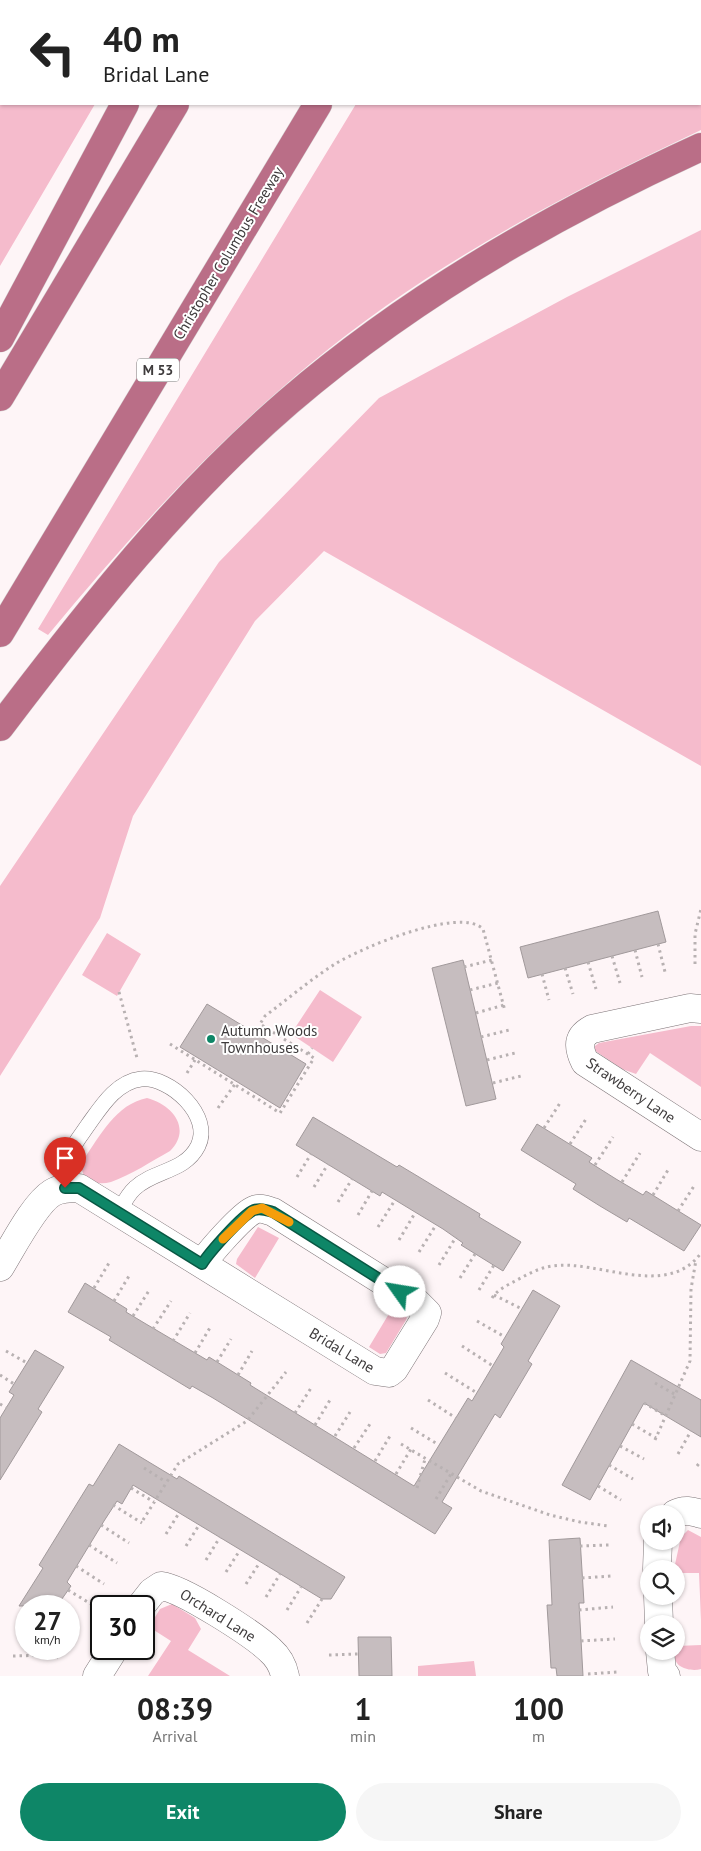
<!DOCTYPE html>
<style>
body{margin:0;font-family:"PT Sans",sans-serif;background:#f6f6f6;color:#222;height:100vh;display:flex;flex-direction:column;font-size:19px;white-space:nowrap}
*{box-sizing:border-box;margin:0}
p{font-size:16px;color:#767676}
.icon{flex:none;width:28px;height:28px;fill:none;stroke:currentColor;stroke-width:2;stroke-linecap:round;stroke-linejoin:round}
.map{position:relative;height:1676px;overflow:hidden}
.sheet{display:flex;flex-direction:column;background:#fff;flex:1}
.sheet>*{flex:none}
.hud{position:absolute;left:0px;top:0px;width:701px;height:105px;box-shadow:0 1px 4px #0004;background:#fff;color:#222;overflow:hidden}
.tools{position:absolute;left:640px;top:1505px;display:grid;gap:10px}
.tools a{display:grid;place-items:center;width:45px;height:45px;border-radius:50%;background:#fff;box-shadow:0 1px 4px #0004;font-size:25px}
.speed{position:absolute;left:15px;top:1595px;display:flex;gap:10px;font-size:25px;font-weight:700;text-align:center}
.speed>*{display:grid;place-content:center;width:65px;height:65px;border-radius:50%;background:#fff;box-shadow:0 1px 4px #0004;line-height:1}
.speed small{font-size:12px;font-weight:400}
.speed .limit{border:2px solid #111;border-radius:8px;background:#fff;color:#111}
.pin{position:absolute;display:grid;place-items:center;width:42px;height:42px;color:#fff;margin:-51px -21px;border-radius:50% 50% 50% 0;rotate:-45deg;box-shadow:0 0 5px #0007}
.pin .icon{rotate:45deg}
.me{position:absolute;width:55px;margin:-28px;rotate:302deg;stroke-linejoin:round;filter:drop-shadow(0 0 4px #0008)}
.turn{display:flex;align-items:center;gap:18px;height:105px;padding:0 20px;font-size:22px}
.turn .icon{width:65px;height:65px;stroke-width:2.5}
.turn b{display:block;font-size:35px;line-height:42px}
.eta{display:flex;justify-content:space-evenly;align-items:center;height:85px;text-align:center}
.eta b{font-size:30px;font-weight:700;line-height:35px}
.action{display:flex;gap:10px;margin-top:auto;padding:10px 20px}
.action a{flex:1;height:58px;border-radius:30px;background:#0e8667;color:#fff;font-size:20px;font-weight:700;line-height:58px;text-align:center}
.action a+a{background:#f6f6f6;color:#222}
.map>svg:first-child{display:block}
.green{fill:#f5bbcc}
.building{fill:#c6bdbf;stroke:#a1999b}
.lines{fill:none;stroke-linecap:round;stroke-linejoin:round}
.service-casing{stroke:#7d7477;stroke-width:16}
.minor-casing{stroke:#7d7477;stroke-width:29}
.motorway-casing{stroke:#d5d4d4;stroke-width:29}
.path{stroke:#b8b1b2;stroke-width:3;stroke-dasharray:2.5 4;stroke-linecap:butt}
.service{stroke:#fff;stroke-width:15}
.minor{stroke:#fff;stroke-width:28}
.motorway{stroke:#ba6e87;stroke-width:28}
.route-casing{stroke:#095743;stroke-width:12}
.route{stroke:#0e8667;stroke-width:9}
.slow{stroke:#f59e0b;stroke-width:9}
.poi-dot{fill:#0e8667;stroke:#fff;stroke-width:2}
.labels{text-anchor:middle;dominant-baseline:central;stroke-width:4;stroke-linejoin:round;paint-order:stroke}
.shield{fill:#fff;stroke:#787676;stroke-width:1}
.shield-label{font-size:14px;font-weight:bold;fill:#3e3b3c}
.street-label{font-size:15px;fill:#3e3b3c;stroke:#fff}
.poi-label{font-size:15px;fill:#3e3b3c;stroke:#fff;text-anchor:start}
</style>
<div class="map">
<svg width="701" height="1676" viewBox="0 0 701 1676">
<rect width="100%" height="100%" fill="#fef5f7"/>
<path class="green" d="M 0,0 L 156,0 L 1,1 L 1,104 L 95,104 L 0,266 Z
M 422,0 L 701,0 L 701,130 C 563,195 428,266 310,364 C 212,445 129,537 48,635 L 38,629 L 356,104 L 700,104 L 700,1 Z
M 701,230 L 701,766 L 324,551 L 255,621 L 133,816 L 100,918 L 0,1076 L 0,886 L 219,562 L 379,398 L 567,297 Z
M 107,933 L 141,954 L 117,996 L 82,975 Z
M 320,990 L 362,1017 L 333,1062 L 291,1034 Z
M 691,1026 L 701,1026 L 701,1087 L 650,1053 L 636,1074 L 622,1069 L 594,1050 L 595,1046 L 599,1043 Z
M 147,1098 C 173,1105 192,1129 170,1151 C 152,1161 131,1175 111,1182 C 94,1187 77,1178 83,1160 C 100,1136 116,1104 147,1098 Z
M 258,1227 L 279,1238 L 255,1278 L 236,1264 L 237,1259 Z
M 393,1307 L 407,1317 L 406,1320 L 386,1353 L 380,1354 L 369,1347 Z
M 688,1530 L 701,1537 L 701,1620 L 699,1573 L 676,1573 L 676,1569 L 674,1569 L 681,1537 Z
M 172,1604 L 195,1618 L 201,1629 L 188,1650 L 230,1676 L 148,1676 L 171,1641 L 149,1627 L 160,1609 Z
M 701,1645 L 701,1669 C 691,1672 672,1668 675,1653 C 675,1651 676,1649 677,1646 Z
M 474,1661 L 476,1676 L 418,1676 L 418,1666 Z"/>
<path class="building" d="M 658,911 L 666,942 L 528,978 L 520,947 Z
M 463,960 L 496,1099 L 466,1106 L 432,968 Z
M 207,1004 L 306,1064 L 280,1108 L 180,1047 Z
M 313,1117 L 397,1167 L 399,1165 L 419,1177 L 480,1214 L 479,1217 L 521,1242 L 503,1271 L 461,1245 L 463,1243 L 443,1229 L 382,1192 L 380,1196 L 296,1145 Z
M 537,1124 L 592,1158 L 589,1162 L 616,1179 L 643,1195 L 646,1191 L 701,1225 L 684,1251 L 629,1218 L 627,1222 L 600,1206 L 573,1189 L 576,1184 L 521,1150 Z
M 85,1283 L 127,1309 L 126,1312 L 146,1324 L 207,1360 L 209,1357 L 251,1383 L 250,1385 L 414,1486 L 468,1398 L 472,1401 L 504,1347 L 501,1344 L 533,1290 L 560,1306 L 528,1361 L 532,1364 L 500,1418 L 495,1414 L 442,1502 L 452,1508 L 435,1534 L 213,1398 L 192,1386 L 190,1389 L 109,1340 L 111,1337 L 68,1312 Z
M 35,1350 L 64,1367 L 38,1409 L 42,1412 L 0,1480 L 0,1418 L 14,1395 L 9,1392 Z
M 631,1360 L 701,1400 L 701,1437 L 644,1403 L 590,1500 L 562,1485 Z
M 119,1444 L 177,1479 L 179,1476 L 345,1577 L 331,1599 L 322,1599 L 133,1485 L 122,1504 L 117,1501 L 104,1521 L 67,1582 L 71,1586 L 57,1606 L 19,1606 L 43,1568 L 39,1565 L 76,1505 L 89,1484 L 93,1486 Z
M 580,1538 L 584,1603 L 579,1603 L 583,1676 L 557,1676 L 556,1668 L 551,1668 L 547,1605 L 552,1605 L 549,1540 Z
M 358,1637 L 391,1637 L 392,1676 L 359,1676 Z"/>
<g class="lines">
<g class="service-casing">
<path id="service" d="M 79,1188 L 66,1172 C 66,1153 77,1141 88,1125 C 101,1107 116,1082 141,1079 C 170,1076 213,1116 198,1146 C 185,1172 154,1170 135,1188 C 128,1194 123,1204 118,1213"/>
</g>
<g class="minor-casing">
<path id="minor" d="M 701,1009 L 690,1008 L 592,1029 C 577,1037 578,1048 585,1062 L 701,1137
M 0,1267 C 12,1248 34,1204 52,1193 C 60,1188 70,1188 79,1188 L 375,1371 L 389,1373 L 394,1369 L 425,1319 L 427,1313 L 416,1302 L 273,1212 C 266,1210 261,1207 254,1210 C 242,1215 209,1253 202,1264
M 675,1514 C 684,1509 692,1511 701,1514
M 657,1569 L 658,1541
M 658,1596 L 659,1624
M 141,1606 L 152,1592 L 161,1586 C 182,1588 253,1634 270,1650 C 278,1657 283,1666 285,1676
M 660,1651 L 662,1671 L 666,1676
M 97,1676 L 114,1649"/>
</g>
<g class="motorway-casing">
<path id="motorway" d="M 180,1 L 181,0
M 236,1 L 236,0
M 379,1 L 380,0
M 0,338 L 125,104
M 0,397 L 175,104
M 0,633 L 318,104
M 0,727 C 88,611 178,497 288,402 C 411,296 554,214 701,147"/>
</g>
<path class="path" d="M 658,944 L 665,972
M 635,950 L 642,977
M 612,956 L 620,983
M 588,962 L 596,989
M 695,964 L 695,934 L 701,909
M 464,967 L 492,960
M 565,968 L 573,994
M 542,974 L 549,1000
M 470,990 L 498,983
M 119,992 L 137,1058
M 476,1013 L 504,1005
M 481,1037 L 509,1030
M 170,1044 L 280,1113 L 314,1058 L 260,1024 L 265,1016 C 288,999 311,979 335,964 C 361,948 460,906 483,929 L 505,1011
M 308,1054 L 312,1048
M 487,1060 L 515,1053
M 187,1073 L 195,1060
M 493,1083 L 521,1076
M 218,1108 L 235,1084
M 544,1128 L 560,1103
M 570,1144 L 586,1119
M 595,1165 L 613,1137
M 297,1177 L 311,1154
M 622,1182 L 640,1153
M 314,1187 L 328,1164
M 653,1195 L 668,1170
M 338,1202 L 352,1179
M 678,1211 L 694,1186
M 358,1215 L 372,1191
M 378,1227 L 395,1200
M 399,1240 L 415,1213
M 419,1252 L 436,1225
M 439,1265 L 456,1237
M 460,1278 L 475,1254
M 94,1288 L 109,1263
M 479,1290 L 494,1265
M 494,1295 L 522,1309
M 492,1298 C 498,1289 508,1285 517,1280 C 528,1274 539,1268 552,1266 C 597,1259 667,1300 701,1253
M 114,1301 L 129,1276
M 133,1316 L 150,1289
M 477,1321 L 505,1337
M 153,1329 L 171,1301
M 173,1341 L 190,1313
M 462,1346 L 493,1366
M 6,1351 L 27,1363
M 195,1353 L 211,1326
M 217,1362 L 231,1339
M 445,1373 L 477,1393
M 0,1375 L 14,1384
M 238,1375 L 252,1351
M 655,1383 L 676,1395
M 428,1400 L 456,1418
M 644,1403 L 666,1416
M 0,1404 L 7,1408
M 295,1413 L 311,1388
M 632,1424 L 656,1438
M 315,1425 L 330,1400
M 411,1428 L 439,1445
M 335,1436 L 350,1412
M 655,1440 L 690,1361 L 691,1289 L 696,1260
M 401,1444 L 481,1491 L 550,1515 L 580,1522 L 608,1526
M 620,1446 L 644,1459
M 354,1448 L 370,1424
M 678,1454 L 691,1431
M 375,1461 L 390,1436
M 609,1465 L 633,1479
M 697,1466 L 701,1461
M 144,1468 L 166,1482
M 396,1474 L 411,1449
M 598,1486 L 621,1500
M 131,1488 L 154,1502
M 417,1488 L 425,1459
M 436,1499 L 451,1474
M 113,1505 L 142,1523
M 143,1520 L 178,1464 L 247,1421 L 286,1372
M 101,1525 L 129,1543
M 166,1534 L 179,1513
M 89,1545 L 117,1563
M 186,1546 L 199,1525
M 580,1546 L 609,1545
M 206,1560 L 220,1537
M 76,1566 L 104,1584
M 226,1572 L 240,1550
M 582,1578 L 611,1576
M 246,1584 L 260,1562
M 68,1590 L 91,1604
M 266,1597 L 280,1574
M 287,1610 L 301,1587
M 579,1610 L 613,1607
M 69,1618 L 79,1624
M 307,1623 L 322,1599
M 581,1641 L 615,1639
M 329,1655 L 358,1654
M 13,1656 L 54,1655 L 58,1658
M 588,1674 L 617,1672"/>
<use href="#service" class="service"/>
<use href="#minor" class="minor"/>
<use href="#motorway" class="motorway"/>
</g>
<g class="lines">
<g class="route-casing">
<path id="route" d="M 65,1188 L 79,1188 L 202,1264 C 209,1253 242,1215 254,1210 C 261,1208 266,1210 273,1212 L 400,1292"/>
</g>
<use href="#route" class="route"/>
<path class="slow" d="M 223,1239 L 252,1211 L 262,1208 L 289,1222"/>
</g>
<circle class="poi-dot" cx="211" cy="1039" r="5"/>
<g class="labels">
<rect class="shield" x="137" y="358.5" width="42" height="23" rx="4"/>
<g class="shield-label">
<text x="158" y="370">M 53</text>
</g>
<g class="street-label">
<text transform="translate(228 253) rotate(-59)">Christopher Columbus Freeway</text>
<text transform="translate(631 1090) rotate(34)">Strawberry Lane</text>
<text transform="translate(342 1350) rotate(31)">Bridal Lane</text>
<text transform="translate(218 1615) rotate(32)">Orchard Lane</text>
</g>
<g class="poi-label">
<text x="221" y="1030">Autumn Woods<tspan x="221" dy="17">Townhouses</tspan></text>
</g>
</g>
</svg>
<div class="tools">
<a><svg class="icon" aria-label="sound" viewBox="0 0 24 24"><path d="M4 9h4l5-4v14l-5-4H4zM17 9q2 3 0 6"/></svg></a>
<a><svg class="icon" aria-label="search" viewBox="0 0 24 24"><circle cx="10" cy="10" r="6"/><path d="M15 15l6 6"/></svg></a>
<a><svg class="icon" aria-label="layers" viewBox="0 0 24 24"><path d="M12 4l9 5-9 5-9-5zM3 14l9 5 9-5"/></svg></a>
</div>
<div class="speed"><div>27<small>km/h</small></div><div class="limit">30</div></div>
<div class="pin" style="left:65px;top:1188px;background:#d93025"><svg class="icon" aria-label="arrive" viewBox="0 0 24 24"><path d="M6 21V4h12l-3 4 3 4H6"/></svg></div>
<svg class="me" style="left:400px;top:1292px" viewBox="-20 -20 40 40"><circle r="19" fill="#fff"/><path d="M0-13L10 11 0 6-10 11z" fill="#0e8667"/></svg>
<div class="hud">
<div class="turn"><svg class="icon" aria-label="left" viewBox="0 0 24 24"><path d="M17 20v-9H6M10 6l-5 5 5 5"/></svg><div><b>40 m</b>Bridal Lane</div></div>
</div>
</div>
<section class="sheet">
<div class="eta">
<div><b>08:39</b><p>Arrival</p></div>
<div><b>1</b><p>min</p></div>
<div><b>100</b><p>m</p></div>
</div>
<div class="action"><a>Exit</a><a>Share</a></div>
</section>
